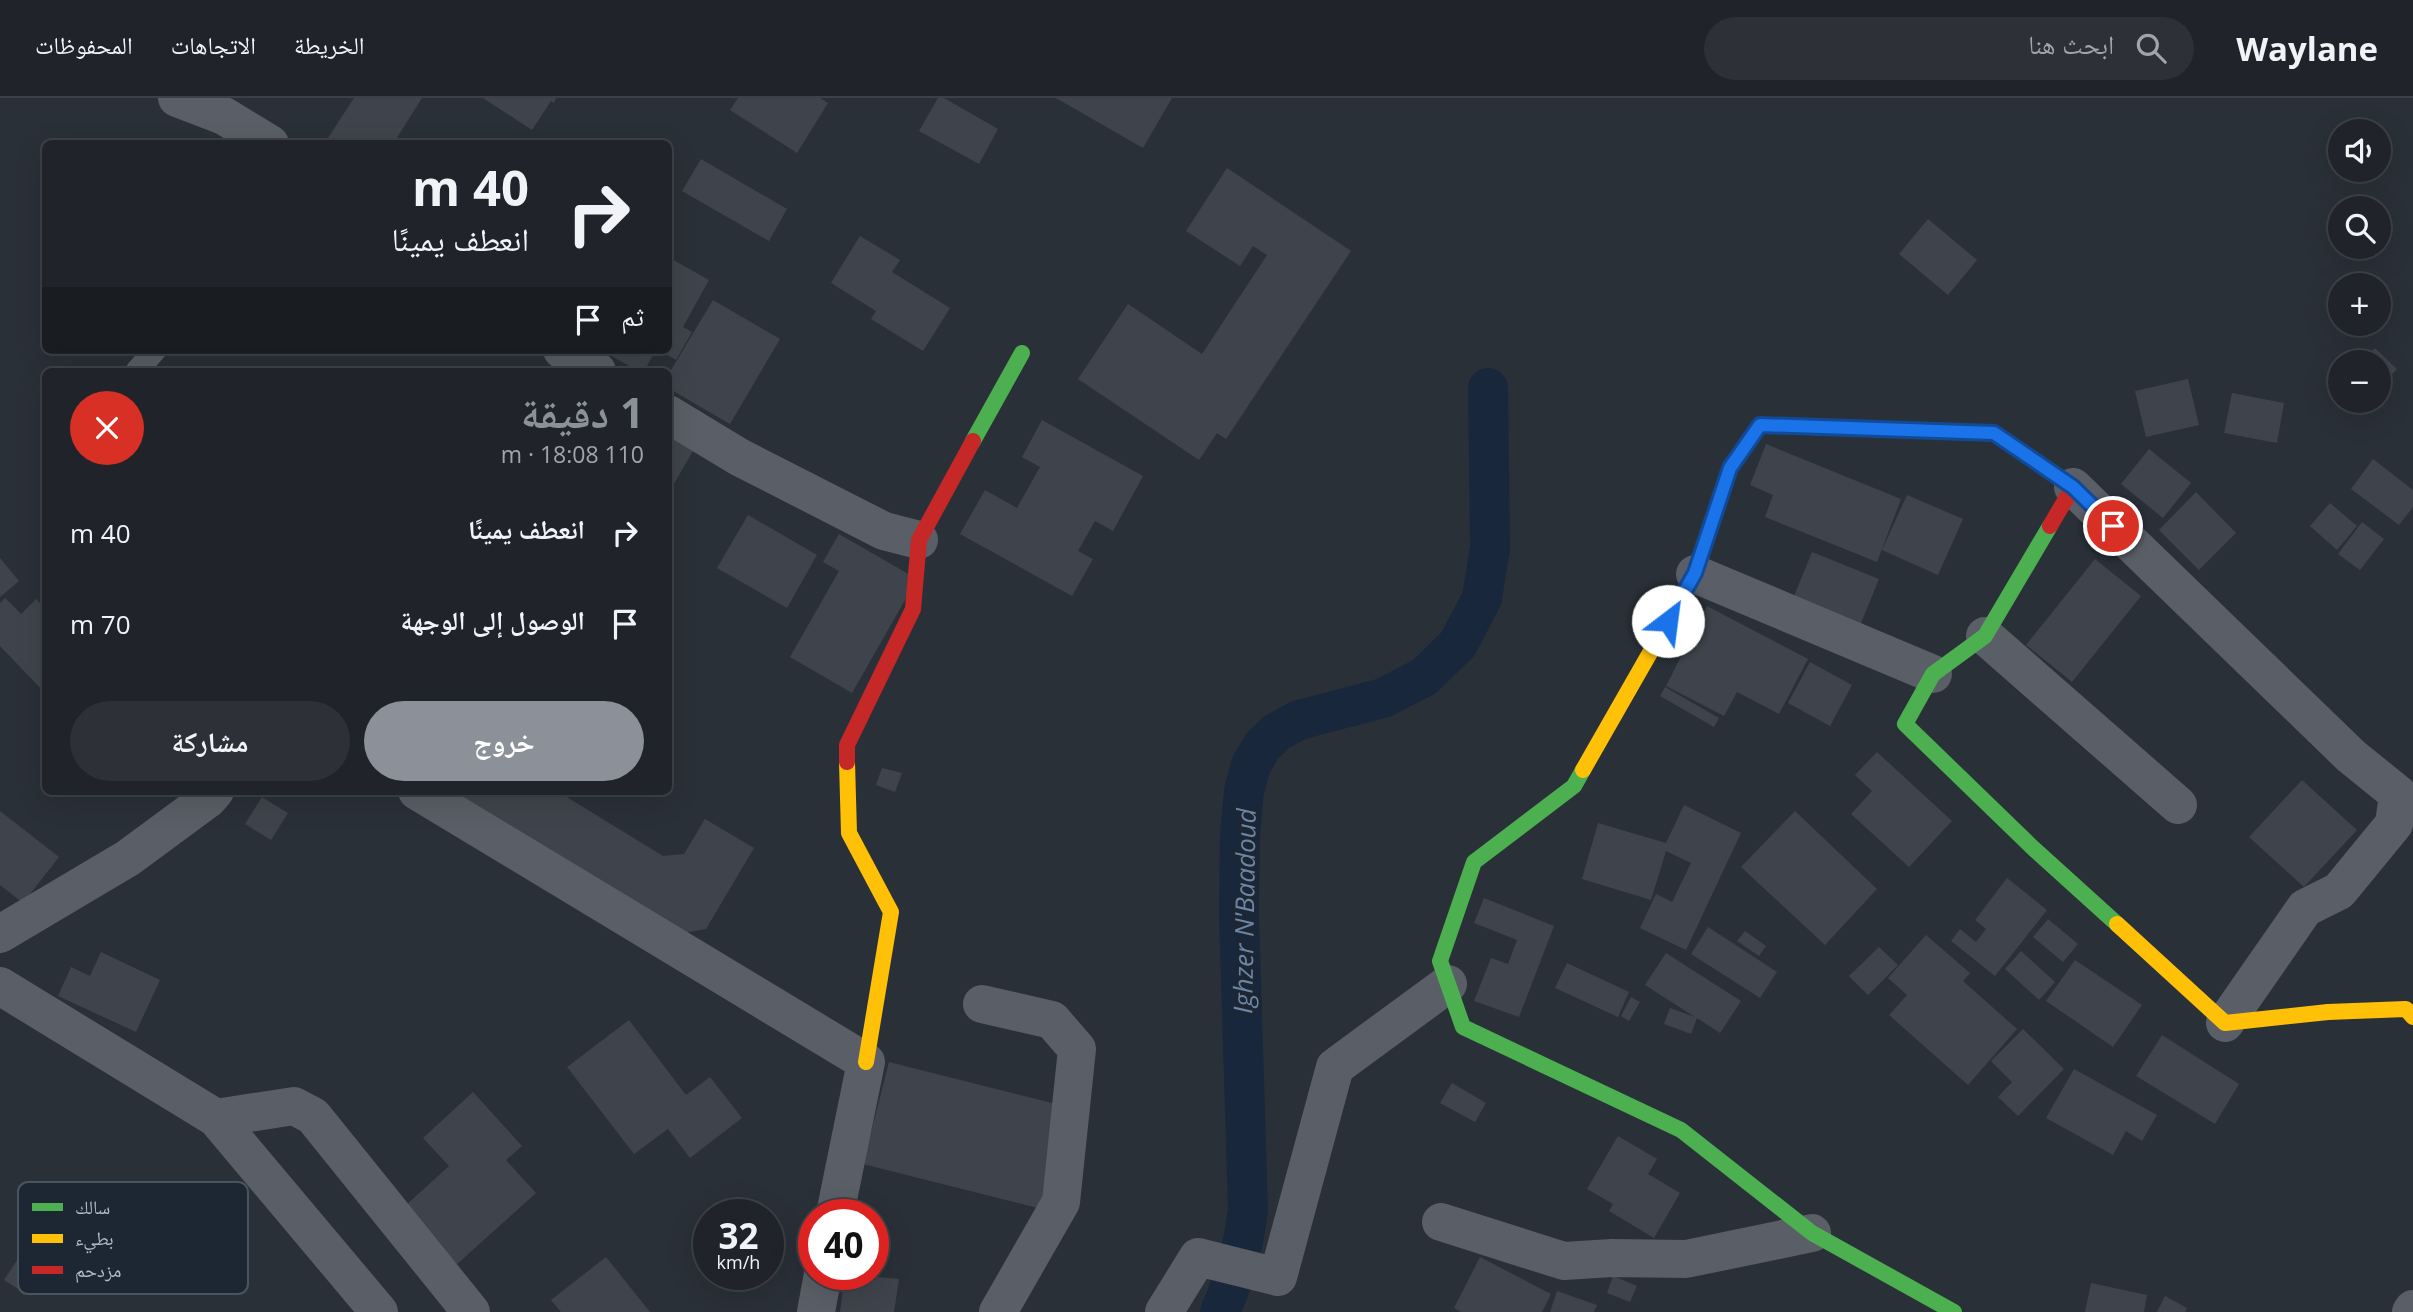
<!DOCTYPE html>
<html lang="ar">
<meta charset="utf-8">
<style>
body{margin:0;font-family:"Open Sans","Noto Naskh Arabic",sans-serif;background:#2d3036;color:#f1f3f6;direction:rtl;height:100vh;display:flex;flex-direction:column;font-size:26px;white-space:nowrap}
*{box-sizing:border-box;margin:0}
p{font-size:23px;color:#a2a4a8}
.icon{flex:none;width:38px;height:38px;fill:none;stroke:currentColor;stroke-width:2;stroke-linecap:round;stroke-linejoin:round}
.map{position:relative;flex:1;overflow:hidden;direction:ltr}
.side{position:absolute;left:42px;top:270px;width:630px;height:427px;display:flex;flex-direction:column;background:#20242a;border-radius:10px;box-shadow:0 7px 28px #0002,0 0 0 2px #3d4147;direction:rtl}
.side>*{flex:none}
.hud{position:absolute;left:42px;top:42px;width:630px;height:214px;border-radius:10px;box-shadow:0 7px 28px #0002,0 0 0 2px #3d4147;direction:rtl;background:#20242a;color:#f1f3f6;overflow:hidden}
.tools{position:absolute;left:2328px;top:21px;display:grid;gap:14px}
.tools a{display:grid;place-items:center;width:63px;height:63px;border-radius:50%;background:#20242a;box-shadow:0 7px 28px #0002,0 0 0 2px #3d4147;font-size:35px}
.speed{position:absolute;left:693px;top:1101px;display:flex;gap:14px;font-size:35px;font-weight:700;text-align:center}
.speed>*{display:grid;place-content:center;width:91px;height:91px;border-radius:50%;background:#20242a;box-shadow:0 7px 28px #0002,0 0 0 2px #3d4147;line-height:1}
.speed small{font-size:18px;font-weight:400}
.speed .limit{border:10px solid #d22;background:#fff;color:#111}
.pin{position:absolute;display:grid;place-items:center;width:60px;height:60px;color:#fff;margin:-30px;border:4px solid #fff;border-radius:50%;box-shadow:0 2px 7px #0007}
.me{position:absolute;width:77px;margin:-38px;rotate:30deg;stroke-linejoin:round;filter:drop-shadow(0 0 5px #0008)}
.turn{display:flex;align-items:center;gap:24px;height:147px;padding:0 28px;font-size:32px}
.turn .icon{width:91px;height:91px;stroke-width:2.5}
.turn b{display:block;font-size:49px;line-height:60px}
.then{display:flex;align-items:center;height:66px;padding:0 28px;background:#0003;gap:14px;font-size:26px}
.round{display:grid;place-items:center;flex:none;width:74px;height:74px;border-radius:37px;background:#2d3036}
.head{display:flex;align-items:center;justify-content:space-between;height:119px;padding:0 28px}
h1{font-size:42px;font-weight:700;line-height:52px;color:#8c9099}
.button{display:flex;gap:14px;margin-top:auto;padding:14px 28px}
.button a{flex:1;height:80px;border-radius:42px;background:#8c9099;color:#fff;font-size:28px;font-weight:700;line-height:80px;text-align:center}
.button a+a{background:#2d3036;color:#f1f3f6}
ul{padding:0;list-style:none}
li{display:flex;align-items:center;gap:21px;height:91px;padding:0 28px}
li div{flex:1}
li b{display:block;font-size:26px}
li em{font-style:normal}
header{display:flex;align-items:center;gap:42px;box-sizing:border-box;height:98px;padding:0 35px;background:#20242a;border-bottom:2px solid #3d4147}
header strong{font-size:33px}
nav{display:flex;gap:38px;margin-inline-start:auto;font-size:24px}
.search{width:490px;height:63px;background:#2d3036;display:flex;align-items:center;gap:18px;box-sizing:border-box;padding:0 24px;border-radius:38px;color:#a2a4a8;font-size:26px}
.map>svg:first-child{display:block}
.lines{fill:none;stroke-linecap:round;stroke-linejoin:round}
.canal{stroke:#19273c;stroke-width:40}
.building{fill:#3f444c}
.lane{stroke:#5a5e66;stroke-width:23}
.street{stroke:#5a5e66;stroke-width:38}
.fast{stroke:#4caf50;stroke-width:16}
.slow{stroke:#ffc107;stroke-width:16}
.jam{stroke:#c62828;stroke-width:16}
.route-casing{stroke:#114b97;stroke-width:18}
.route{stroke:#1a73e8;stroke-width:12}
.labels{text-anchor:middle;dominant-baseline:central;stroke-width:7;stroke-linejoin:round;paint-order:stroke}
.water-label{font-size:26px;font-style:italic;fill:#6d86a8;stroke:#1d2633}
.key{fill:#1d2633;stroke:#4a5360;stroke-width:2}
.key-label{font-size:19px;fill:#b4bcc9}
</style>
<header>
<strong>Waylane</strong>
<div class="search"><svg class="icon" aria-label="search" viewBox="0 0 24 24"><circle cx="10" cy="10" r="6"/><path d="M15 15l6 6"/></svg>ابحث هنا</div>
<nav><a>الخريطة</a><a>الاتجاهات</a><a>المحفوظات</a></nav>
</header>
<div class="map">
<svg width="2413" height="1214" viewBox="0 0 2413 1214">
<rect width="100%" height="100%" fill="#2a3038"/>
<g class="lines">
<path class="canal" d="M 1220,1214 C 1235,1180 1244,1148 1248,1111 L 1239,818 L 1240,736 L 1244,693 L 1251,667 L 1263,647 L 1277,634 L 1299,622 L 1383,600 L 1424,579 L 1458,546 L 1482,500 L 1490,450 L 1488,290"/>
</g>
<path class="building" d="M 354,0 L 422,0 L 393,46 L 324,46 Z
M 483,0 L 556,0 L 554,5 L 551,3 L 532,32 Z
M 738,0 L 820,0 L 828,5 L 797,55 L 730,12 Z
M 938,0 L 944,0 L 998,31 L 979,66 L 919,33 Z
M 1056,0 L 1172,0 L 1143,50 Z
M 701,61 L 787,111 L 769,143 L 682,93 Z
M 1227,70 L 1351,153 L 1226,341 L 1217,335 L 1199,362 L 1078,281 L 1128,206 L 1202,256 L 1267,157 L 1253,148 L 1240,168 L 1186,133 Z
M 1928,121 L 1977,162 L 1948,197 L 1899,156 Z
M 860,138 L 900,162 L 892,174 L 950,210 L 923,253 L 871,221 L 876,213 L 831,185 Z
M 668,159 L 709,182 L 683,229 L 692,234 L 676,262 L 659,252 L 668,252 Z
M 713,202 L 780,241 L 730,326 L 668,290 L 668,277 Z
M 2375,250 L 2397,271 L 2378,291 L 2378,264 L 2361,264 Z
M 601,252 L 656,252 L 644,273 L 638,273 Z
M 2188,281 L 2199,327 L 2146,339 L 2135,293 Z
M 2232,295 L 2284,305 L 2277,345 L 2224,335 Z
M 1042,322 L 1143,378 L 1113,433 L 1095,423 L 1078,453 L 1093,461 L 1072,498 L 960,436 L 985,392 L 1017,410 L 1040,369 L 1022,359 Z
M 668,329 L 697,346 L 668,396 Z
M 1766,346 L 1901,401 L 1877,464 L 1765,419 L 1773,397 L 1750,387 Z
M 2149,351 L 2191,385 L 2163,420 L 2121,386 Z
M 2373,361 L 2413,392 L 2413,409 L 2399,427 L 2351,391 Z
M 2196,394 L 2236,435 L 2199,472 L 2159,432 Z
M 1907,397 L 1963,421 L 1938,477 L 1882,452 Z
M 2330,405 L 2357,428 L 2337,452 L 2310,428 Z
M 748,417 L 817,457 L 787,510 L 717,470 Z
M 2362,424 L 2384,441 L 2360,472 L 2338,456 Z
M 839,436 L 917,481 L 852,595 L 790,559 L 839,473 L 823,464 Z
M 1812,454 L 1879,481 L 1859,530 L 1792,503 Z
M 0,460 L 19,483 L 0,499 Z
M 2095,461 L 2141,498 L 2072,584 L 2026,547 Z
M 5,500 L 21,516 L 36,501 L 46,511 L 46,596 L 0,548 L 0,505 Z
M 1707,508 L 1808,561 L 1779,616 L 1737,594 L 1724,618 L 1666,588 Z
M 1810,564 L 1852,587 L 1830,628 L 1788,605 Z
M 1665,589 L 1719,620 L 1714,629 L 1660,598 Z
M 1877,654 L 1952,723 L 1909,769 L 1851,716 L 1872,693 L 1855,677 Z
M 882,670 L 902,675 L 895,694 L 876,687 Z
M 2302,682 L 2357,732 L 2304,789 L 2249,739 Z
M 443,693 L 557,693 L 663,758 L 684,756 L 705,721 L 754,750 L 706,831 L 676,836 Z
M 262,699 L 288,715 L 271,742 L 245,726 Z
M 1684,707 L 1741,735 L 1686,852 L 1640,830 L 1656,796 L 1672,804 L 1691,765 L 1666,753 L 1651,802 L 1582,781 L 1598,725 L 1666,745 Z
M 0,713 L 59,759 L 23,805 L 0,787 Z
M 1795,713 L 1877,791 L 1825,847 L 1741,769 Z
M 2007,780 L 2047,812 L 1995,878 L 1951,843 L 1960,831 L 1976,844 L 1986,831 L 1975,822 Z
M 1484,800 L 1554,828 L 1519,919 L 1474,903 L 1491,860 L 1508,866 L 1517,842 L 1474,825 Z
M 2048,821 L 2078,846 L 2063,864 L 2033,839 Z
M 1708,829 L 1777,874 L 1760,900 L 1691,856 Z
M 1745,833 L 1766,848 L 1759,858 L 1737,843 Z
M 1926,837 L 1970,875 L 1963,883 L 2017,931 L 1968,987 L 1889,917 L 1907,897 L 1888,880 Z
M 1879,849 L 1898,867 L 1868,897 L 1849,878 Z
M 2021,853 L 2055,884 L 2039,902 L 2005,871 Z
M 101,854 L 160,882 L 136,934 L 58,898 L 71,869 L 90,878 Z
M 1666,855 L 1741,903 L 1720,935 L 1697,920 L 1691,936 L 1664,926 L 1670,910 L 1695,919 L 1645,887 Z
M 2075,862 L 2142,907 L 2113,949 L 2046,903 Z
M 1567,865 L 1629,894 L 1618,919 L 1555,890 Z
M 1631,899 L 1640,904 L 1629,923 L 1621,918 Z
M 629,922 L 686,997 L 710,979 L 742,1020 L 690,1060 L 668,1031 L 634,1056 L 567,969 Z
M 2023,931 L 2064,971 L 2018,1018 L 1998,999 L 2012,984 L 1991,963 Z
M 2162,937 L 2239,986 L 2215,1026 L 2136,978 Z
M 889,964 L 1084,1013 L 1058,1115 L 863,1066 Z
M 2074,971 L 2157,1017 L 2142,1043 L 2126,1033 L 2113,1057 L 2046,1020 Z
M 1452,985 L 1486,1005 L 1475,1024 L 1440,1005 Z
M 473,994 L 522,1048 L 506,1062 L 536,1095 L 456,1167 L 404,1109 L 449,1068 L 423,1040 Z
M 1618,1038 L 1657,1061 L 1648,1076 L 1680,1095 L 1654,1140 L 1609,1113 L 1613,1106 L 1587,1091 Z
M 25,1150 L 44,1162 L 23,1194 L 4,1182 Z
M 606,1159 L 650,1214 L 561,1214 L 551,1202 Z
M 1480,1159 L 1551,1196 L 1542,1214 L 1461,1214 L 1454,1210 Z
M 845,1176 L 899,1181 L 894,1214 L 840,1214 Z
M 1613,1178 L 1637,1188 L 1630,1204 L 1607,1195 Z
M 2091,1185 L 2147,1197 L 2144,1214 L 2085,1214 Z
M 1557,1193 L 1597,1207 L 1594,1214 L 1550,1214 Z
M 2165,1198 L 2187,1210 L 2185,1214 L 2157,1214 Z"/>
<g class="lines">
<path class="lane" d="M 137,273 L 155,252"/>
<path class="street" d="M 177,0 L 224,18 L 270,46
M 562,252 L 597,273
M 668,316 L 739,359 L 884,433 L 919,442
M 2073,389 L 2351,658 L 2398,696 L 2394,726 L 2339,793 L 2305,810 L 2225,925
M 1695,476 L 1933,576
M 1985,538 L 2178,707
M 417,693 L 866,964 L 835,1116
M 0,836 L 128,760 L 208,701 L 215,693
M 0,888 L 216,1020 L 379,1214
M 982,906 L 1052,922 L 1077,951 L 1061,1104 L 998,1214
M 216,1020 L 294,1008 L 313,1018 L 471,1214
M 1441,1124 L 1564,1163 L 1612,1160 L 1686,1161 L 1812,1135
M 816,1214 L 823,1176
M 1164,1214 L 1198,1159 L 1278,1179 L 1335,969 L 1448,886
M 2411,1214 L 2413,1211"/>
<path class="fast" d="M 973,343 L 1022,255
M 2050,428 L 1985,538 L 1933,576 L 1905,626 L 2033,750 L 2117,826
M 1583,672 L 1574,688 L 1474,764 L 1440,863 L 1463,929 L 1681,1032 L 1812,1135 L 1954,1214"/>
<path class="slow" d="M 847,664 L 849,735 L 891,814 L 866,964
M 1583,672 L 1695,476 L 1730,370 L 1760,327 L 1837,330
M 2117,826 L 2225,925 L 2328,914 L 2406,911 L 2413,919"/>
<path class="jam" d="M 1837,330 L 1994,335 L 2073,389 L 2050,428
M 847,664 L 847,647 L 913,511 L 919,442 L 973,343"/>
</g>
<g class="lines">
<g class="route-casing">
<path id="route" d="M 1668,523 L 1695,475 L 1730,370 L 1760,327 L 1994,335 L 2073,389 L 2113,428"/>
</g>
<use href="#route" class="route"/>
</g>
<g class="labels">
<g class="water-label">
<text transform="translate(1244 813) rotate(-89)">Ighzer N'Baadoud</text>
</g>
</g>
<rect x="18" y="1084" width="230" height="112" rx="10" class="key"/>
<rect x="32" y="1105" width="31" height="8" fill="#4caf50"/>
<rect x="32" y="1136" width="31" height="9" fill="#ffc107"/>
<rect x="32" y="1168" width="31" height="8" fill="#c62828"/>
<g class="key-label">
<text x="75" y="1116">سالك</text>
<text x="75" y="1147">بطيء</text>
<text x="75" y="1179">مزدحم</text>
</g>
</svg>
<div class="tools">
<a><svg class="icon" aria-label="sound" viewBox="0 0 24 24"><path d="M4 9h4l5-4v14l-5-4H4zM17 9q2 3 0 6"/></svg></a>
<a><svg class="icon" aria-label="search" viewBox="0 0 24 24"><circle cx="10" cy="10" r="6"/><path d="M15 15l6 6"/></svg></a>
<a>+</a>
<a>−</a>
</div>
<div class="speed"><div>32<small>km/h</small></div><div class="limit">40</div></div>
<div class="pin" style="left:2113px;top:428px;background:#d93025"><svg class="icon" aria-label="arrive" viewBox="0 0 24 24"><path d="M6 21V4h12l-3 4 3 4H6"/></svg></div>
<svg class="me" style="left:1668px;top:523px" viewBox="-20 -20 40 40"><circle r="19" fill="#fff"/><path d="M0-13L10 11 0 6-10 11z" fill="#1a73e8"/></svg>
<div class="hud">
<div class="turn"><svg class="icon" aria-label="right" viewBox="0 0 24 24"><path d="M7 20v-9h11M14 6l5 5-5 5"/></svg><div><b>40 m</b>انعطف يمينًا</div></div>
<div class="then">ثم<svg class="icon" aria-label="arrive" viewBox="0 0 24 24"><path d="M6 21V4h12l-3 4 3 4H6"/></svg></div>
</div>
<section class="side">
<div class="head"><div><h1>1 دقيقة</h1><p>110 m · 18:08</p></div><a class="round" style="background:#d93025;color:#fff"><svg class="icon" aria-label="close" viewBox="0 0 24 24"><path d="M6 6l12 12M18 6L6 18"/></svg></a></div>
<ul>
<li><svg class="icon" aria-label="right" viewBox="0 0 24 24"><path d="M7 20v-9h11M14 6l5 5-5 5"/></svg><div><b>انعطف يمينًا</b></div><em>40 m</em></li>
<li><svg class="icon" aria-label="arrive" viewBox="0 0 24 24"><path d="M6 21V4h12l-3 4 3 4H6"/></svg><div><b>الوصول إلى الوجهة</b></div><em>70 m</em></li>
</ul>
<div class="button"><a>خروج</a><a>مشاركة</a></div>
</section>
</div>
